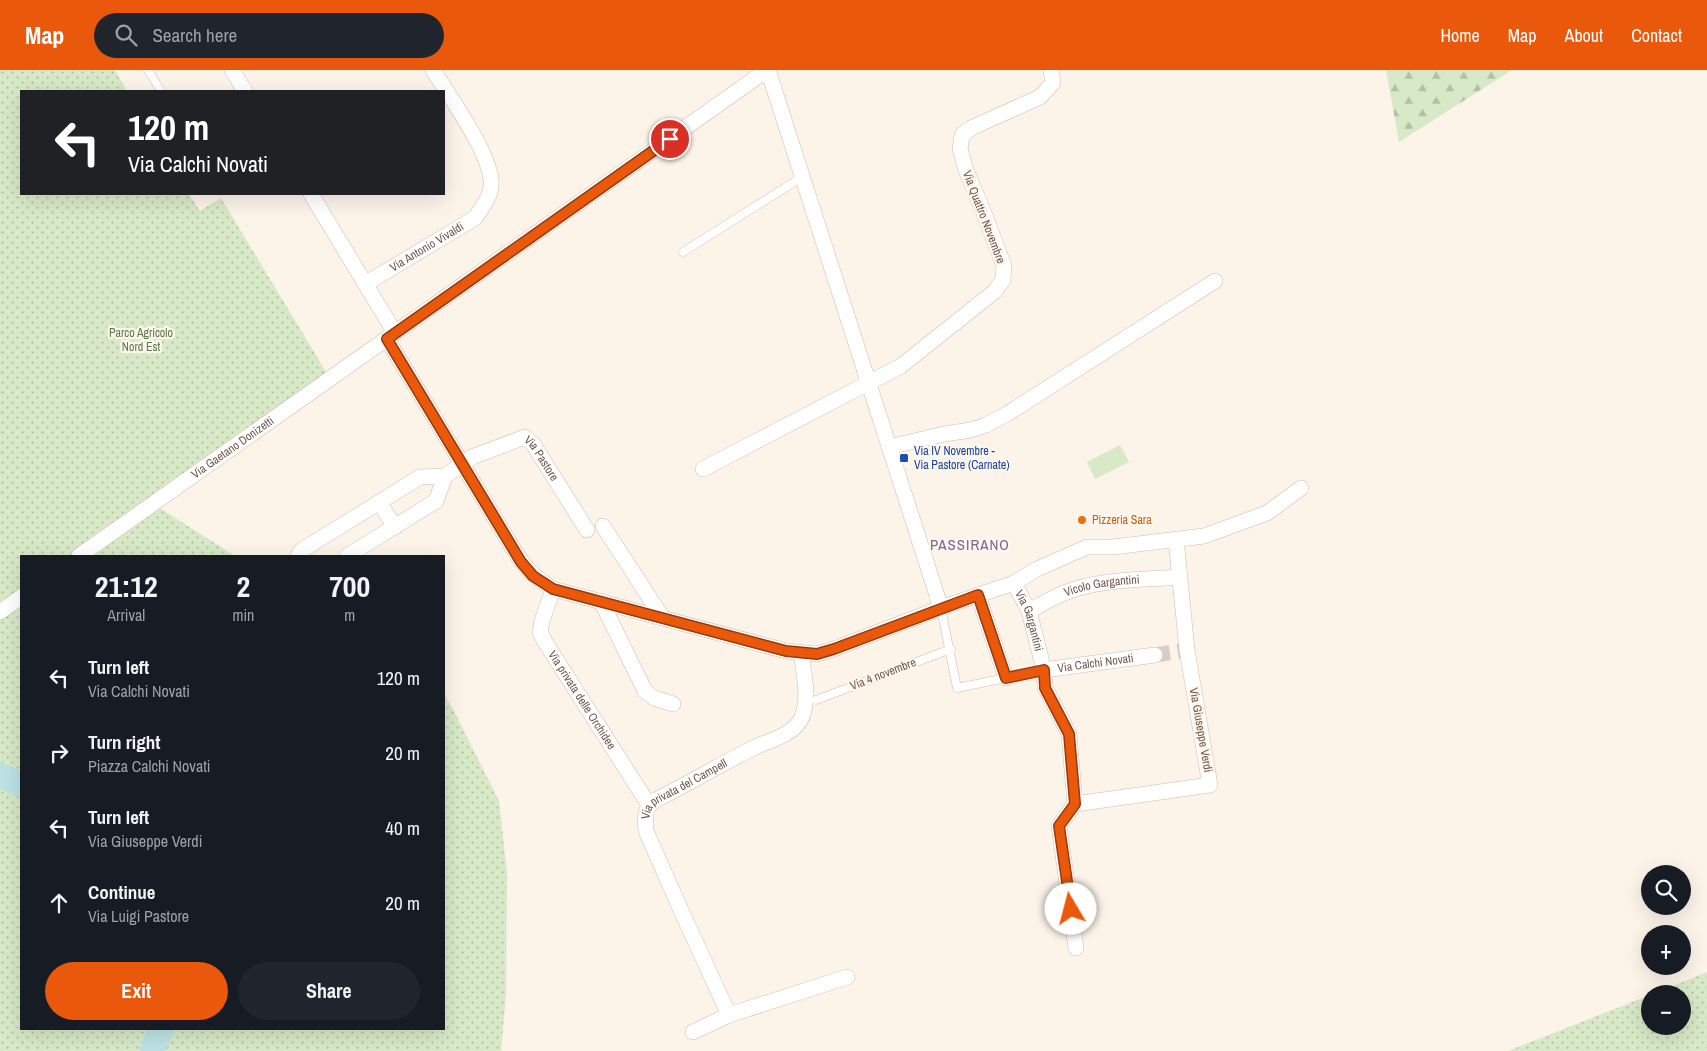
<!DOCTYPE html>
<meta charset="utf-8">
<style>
body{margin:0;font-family:"Archivo Narrow",sans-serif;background:#20242c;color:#f1f3f6;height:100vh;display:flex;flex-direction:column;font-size:19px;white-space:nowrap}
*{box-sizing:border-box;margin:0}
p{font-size:16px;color:#9ea1a6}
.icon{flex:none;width:28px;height:28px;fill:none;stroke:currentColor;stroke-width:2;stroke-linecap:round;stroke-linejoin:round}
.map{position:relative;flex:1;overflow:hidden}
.panel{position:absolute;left:20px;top:485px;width:425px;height:475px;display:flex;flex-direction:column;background:#171b24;border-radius:0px;box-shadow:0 5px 20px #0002}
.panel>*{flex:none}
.banner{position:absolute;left:20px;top:20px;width:425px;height:105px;border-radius:0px;box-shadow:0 5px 20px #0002;background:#202124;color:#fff;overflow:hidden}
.tools{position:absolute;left:1641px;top:795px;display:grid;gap:10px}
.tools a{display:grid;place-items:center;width:50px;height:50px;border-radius:50%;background:#171b24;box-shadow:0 5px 20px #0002;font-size:25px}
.pin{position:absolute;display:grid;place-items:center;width:42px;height:42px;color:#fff;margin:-21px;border:2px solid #fff;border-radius:50%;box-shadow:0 1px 5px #0007}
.me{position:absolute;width:55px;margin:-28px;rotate:352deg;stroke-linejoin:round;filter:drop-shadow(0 0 4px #0008)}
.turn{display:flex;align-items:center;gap:18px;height:105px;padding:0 25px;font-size:22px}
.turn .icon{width:65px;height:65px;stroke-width:2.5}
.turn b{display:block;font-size:35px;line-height:42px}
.eta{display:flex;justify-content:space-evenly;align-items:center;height:85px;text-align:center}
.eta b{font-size:30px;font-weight:700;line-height:35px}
.primary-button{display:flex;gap:10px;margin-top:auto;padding:10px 25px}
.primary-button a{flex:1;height:58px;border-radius:30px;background:#ea580c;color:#fff;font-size:20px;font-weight:700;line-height:58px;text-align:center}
.primary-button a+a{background:#20242c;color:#f1f3f6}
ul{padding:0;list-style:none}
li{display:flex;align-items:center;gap:15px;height:75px;padding:0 25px}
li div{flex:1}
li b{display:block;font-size:19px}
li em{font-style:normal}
header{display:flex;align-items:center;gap:30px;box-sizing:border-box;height:70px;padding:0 25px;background:#ea580c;color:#fff}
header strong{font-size:24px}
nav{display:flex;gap:28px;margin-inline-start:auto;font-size:18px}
.search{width:350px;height:45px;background:#20242c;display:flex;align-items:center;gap:12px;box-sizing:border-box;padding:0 18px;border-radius:28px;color:#9ea1a6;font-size:19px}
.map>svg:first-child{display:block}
.grass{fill:#d7e9c7}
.forest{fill:url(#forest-firs)}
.park{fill:url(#park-dots)}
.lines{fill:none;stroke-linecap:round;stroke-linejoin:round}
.river{stroke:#bde2e5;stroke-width:25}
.minor-tunnel{stroke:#daccc2;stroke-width:15;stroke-dasharray:15 8;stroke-linecap:butt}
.service-casing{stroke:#d0bcb1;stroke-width:9}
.minor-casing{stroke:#d0bcb1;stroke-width:16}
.service{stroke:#fff;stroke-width:8}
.minor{stroke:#fff;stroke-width:15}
.route-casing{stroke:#983908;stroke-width:12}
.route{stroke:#ea580c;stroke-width:9}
.transit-dot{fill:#1a4fb4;stroke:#fef7ef;stroke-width:2}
.food-dot{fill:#e8710a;stroke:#fef7ef;stroke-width:2}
.labels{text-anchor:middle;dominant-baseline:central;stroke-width:4.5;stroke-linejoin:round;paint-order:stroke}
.street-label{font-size:12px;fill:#75584d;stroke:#fef7ef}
.park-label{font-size:12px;fill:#597a45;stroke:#fef7ef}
.transit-label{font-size:12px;fill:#164399;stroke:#fef7ef;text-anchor:start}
.food-label{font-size:12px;fill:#c56008;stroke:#fef7ef;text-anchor:start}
.quarter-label{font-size:15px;letter-spacing:1px;fill:#7f6591;stroke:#fef7ef}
</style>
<header>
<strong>Map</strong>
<div class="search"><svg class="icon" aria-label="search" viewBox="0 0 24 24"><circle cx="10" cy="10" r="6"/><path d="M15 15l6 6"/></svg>Search here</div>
<nav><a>Home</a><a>Map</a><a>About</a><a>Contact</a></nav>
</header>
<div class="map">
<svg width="1707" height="981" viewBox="0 0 1707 981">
<defs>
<pattern id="forest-firs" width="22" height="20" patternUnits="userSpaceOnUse" patternTransform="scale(1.25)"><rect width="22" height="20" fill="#d7e9c7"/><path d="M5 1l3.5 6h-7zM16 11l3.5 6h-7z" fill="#b3c0a4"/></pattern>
<pattern id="park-dots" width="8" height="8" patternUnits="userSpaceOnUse" patternTransform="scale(1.25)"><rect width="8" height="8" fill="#d7e9c7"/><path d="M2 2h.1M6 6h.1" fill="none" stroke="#b3c0a4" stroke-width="1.8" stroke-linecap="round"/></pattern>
</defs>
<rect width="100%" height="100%" fill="#fcf3e9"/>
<path class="grass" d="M 1120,375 L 1129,392 L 1095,409 L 1087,392 Z"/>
<path class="forest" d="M 1386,0 L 1512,0 L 1399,72 Z"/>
<path class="park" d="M 0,0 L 115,0 L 127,21 L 21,21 L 21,124 L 189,124 L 200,141 L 221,128 L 328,305 L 155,435 L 235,486 L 21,486 L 21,959 L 444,959 L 444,623 L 456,645 L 499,731 L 507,803 L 506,925 L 501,981 L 0,981 Z
M 1707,902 L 1707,981 L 1508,981 L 1650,925 L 1650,956 L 1682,956 L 1682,924 L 1653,924 Z"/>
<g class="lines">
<path class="river" d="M 0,705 L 21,715
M 152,981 L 161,959"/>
<path class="minor-tunnel" d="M 1155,585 L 1181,581"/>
<g class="service-casing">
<path id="service" d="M 148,0 L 161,21
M 683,182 L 802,107
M 941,538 L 957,618 L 1044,600
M 816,630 L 951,579"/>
</g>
<g class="minor-casing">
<g id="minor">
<path d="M 232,0 L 245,21"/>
<path d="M 768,0 L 941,538"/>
<path d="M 311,124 L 395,263"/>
<path id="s1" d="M 365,214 L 475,148 C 481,139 490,128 491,117 C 495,89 449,26 433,0"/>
<path d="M 387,269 L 511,475 C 524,497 531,505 553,519 L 786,581 L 817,584 L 834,579 L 946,536 L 1014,513 L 1037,499 L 1087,477 L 1113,477 L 1204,466 L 1267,443 L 1301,418"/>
<path d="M 889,377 L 944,364 L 971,360 L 986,355 L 1007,344 L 1215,211"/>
<path d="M 703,399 L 901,296 L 994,222 L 1003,210 L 1004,196 L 984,143 L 966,100 L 960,79 L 962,65 L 971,58 L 1040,27 L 1053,13 L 1051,0"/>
<path d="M 379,432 L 395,457"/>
<path d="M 603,456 L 662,547"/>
<path id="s2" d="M 79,486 L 767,0"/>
<path d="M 298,486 L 302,480 L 420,407 L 445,406"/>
<path id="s3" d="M 347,486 L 436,431 L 445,406 L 462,394 L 472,387 L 525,367 L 533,374 L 587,460"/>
<path id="s4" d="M 1014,513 L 1029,541 L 1044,600 L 1045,617 L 1069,664 L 1075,734 L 1059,756 L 1076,878"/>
<path id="s5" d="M 553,519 L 542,551 L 540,562 L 545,572 L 649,735"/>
<path d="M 978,525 L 1006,608"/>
<path d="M 601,531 L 645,621 L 654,628 L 673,634"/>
<path id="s6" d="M 1029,541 C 1040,535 1052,528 1064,523 C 1099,509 1141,510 1179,507"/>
<path d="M 0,542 L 21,527"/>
<path id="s7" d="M 1044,600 L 1155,585"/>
<path d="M 1075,734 L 1210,715 L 1187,580 L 1176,469"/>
<path id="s8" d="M 729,945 L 684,847 L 646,761 C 645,750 644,738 654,731 C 687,714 720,695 753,678 C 767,671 786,667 797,655 C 812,638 804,604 801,583"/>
<path d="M 693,962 L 729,945 L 847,907"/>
</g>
</g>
<use href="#service" class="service"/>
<use href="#minor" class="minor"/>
</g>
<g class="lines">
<g class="route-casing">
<path id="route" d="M 670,69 L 387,269 L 521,492 L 533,506 L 553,519 L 786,581 L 817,584 L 834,579 L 978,525 L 1006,608 L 1044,600 L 1045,618 L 1069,664 L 1075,734 L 1059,756 L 1071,839"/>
</g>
<use href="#route" class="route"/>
</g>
<rect class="transit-dot" x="899" y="383" width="10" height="10" rx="2.5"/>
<circle class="food-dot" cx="1082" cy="450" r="5"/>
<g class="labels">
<g class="street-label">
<text transform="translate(984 147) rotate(69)">Via Quattro Novembre</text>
<text stroke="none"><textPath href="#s1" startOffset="72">Via Antonio Vivaldi</textPath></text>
<text stroke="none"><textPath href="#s2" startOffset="188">Via Gaetano Donizetti</textPath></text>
<text stroke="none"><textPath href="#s3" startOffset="248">Via Pastore</textPath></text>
<text stroke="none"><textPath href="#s6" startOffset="78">Vicolo Gargantini</textPath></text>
<text stroke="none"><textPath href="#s4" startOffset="41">Via Gargantini</textPath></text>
<text stroke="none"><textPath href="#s7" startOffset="52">Via Calchi Novati</textPath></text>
<text transform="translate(883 604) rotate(-21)">Via 4 novembre</text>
<text stroke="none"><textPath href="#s5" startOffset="125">Via privata delle Orchidee</textPath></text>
<text transform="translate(1201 660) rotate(80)">Via Giuseppe Verdi</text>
<text stroke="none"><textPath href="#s8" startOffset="265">Via privata del Campell</textPath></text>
</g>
<g class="park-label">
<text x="141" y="263">Parco Agricolo<tspan x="141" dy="14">Nord Est</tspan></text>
</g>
<g class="transit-label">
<text x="914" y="381">Via IV Novembre -<tspan x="914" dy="14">Via Pastore (Carnate)</tspan></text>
</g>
<g class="food-label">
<text x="1092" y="450">Pizzeria Sara</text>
</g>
<g class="quarter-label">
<text x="970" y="474">PASSIRANO</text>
</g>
</g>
</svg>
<div class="tools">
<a><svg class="icon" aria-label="search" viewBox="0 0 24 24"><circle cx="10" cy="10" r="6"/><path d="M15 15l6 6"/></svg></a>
<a>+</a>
<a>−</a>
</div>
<div class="pin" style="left:670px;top:69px;background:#d93025"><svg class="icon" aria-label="arrive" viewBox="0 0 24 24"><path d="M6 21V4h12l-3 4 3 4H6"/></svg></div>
<svg class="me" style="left:1071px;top:839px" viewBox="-20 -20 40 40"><circle r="19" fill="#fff"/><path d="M0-13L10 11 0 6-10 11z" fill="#ea580c"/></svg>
<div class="banner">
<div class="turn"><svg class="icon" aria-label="left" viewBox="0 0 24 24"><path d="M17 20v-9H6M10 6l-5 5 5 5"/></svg><div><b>120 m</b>Via Calchi Novati</div></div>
</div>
<section class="panel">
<div class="eta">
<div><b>21:12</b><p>Arrival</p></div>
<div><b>2</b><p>min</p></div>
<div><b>700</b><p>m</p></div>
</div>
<ul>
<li><svg class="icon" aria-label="left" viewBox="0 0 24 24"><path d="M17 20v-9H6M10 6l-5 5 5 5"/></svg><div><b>Turn left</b><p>Via Calchi Novati</p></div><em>120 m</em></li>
<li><svg class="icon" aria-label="right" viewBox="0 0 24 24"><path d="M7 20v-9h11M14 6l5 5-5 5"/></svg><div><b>Turn right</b><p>Piazza Calchi Novati</p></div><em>20 m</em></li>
<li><svg class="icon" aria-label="left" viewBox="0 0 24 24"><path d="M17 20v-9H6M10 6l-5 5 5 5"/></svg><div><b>Turn left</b><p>Via Giuseppe Verdi</p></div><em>40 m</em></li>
<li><svg class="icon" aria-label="ahead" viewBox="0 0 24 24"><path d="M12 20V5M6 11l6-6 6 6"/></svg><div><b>Continue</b><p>Via Luigi Pastore</p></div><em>20 m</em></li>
</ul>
<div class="primary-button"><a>Exit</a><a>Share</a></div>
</section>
</div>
